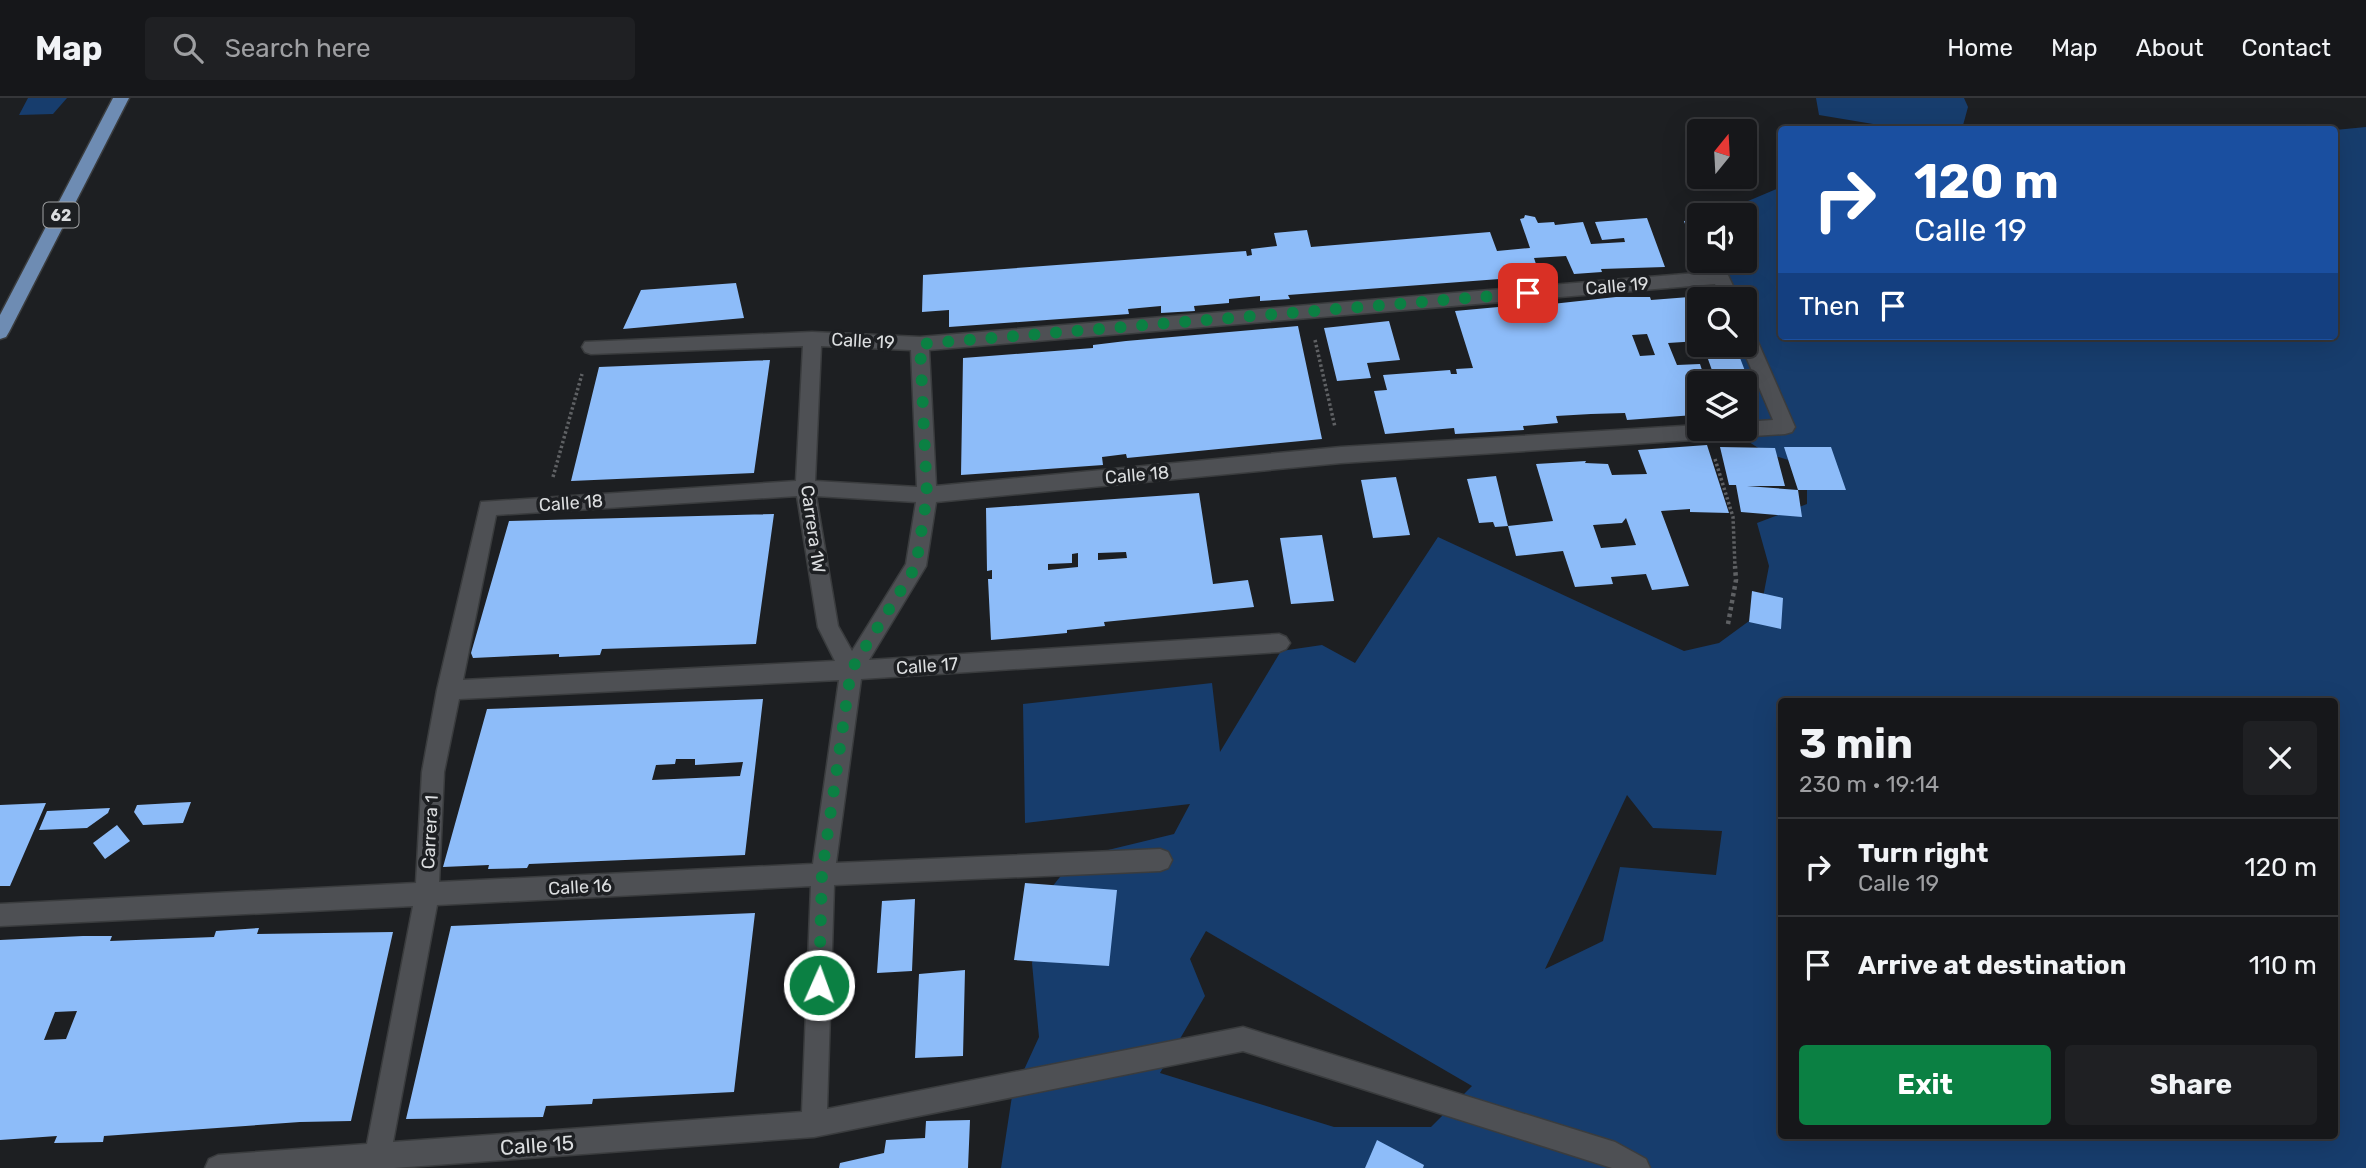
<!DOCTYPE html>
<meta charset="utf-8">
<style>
body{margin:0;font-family:Rubik,sans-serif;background:#1f2023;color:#f1f3f6;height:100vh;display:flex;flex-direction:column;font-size:26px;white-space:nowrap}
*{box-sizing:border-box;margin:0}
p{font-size:23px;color:#9e9fa2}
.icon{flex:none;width:38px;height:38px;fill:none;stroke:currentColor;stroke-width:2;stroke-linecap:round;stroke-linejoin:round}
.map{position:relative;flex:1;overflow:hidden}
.sheet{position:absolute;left:1778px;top:600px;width:560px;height:441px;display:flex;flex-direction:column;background:#16171a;border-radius:7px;box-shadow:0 7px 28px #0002,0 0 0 2px #353639}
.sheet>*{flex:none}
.hud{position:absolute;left:1778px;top:28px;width:560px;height:214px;border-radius:7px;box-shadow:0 7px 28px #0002,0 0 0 2px #353639;background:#1a4fa0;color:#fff;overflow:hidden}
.needle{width:46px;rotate:18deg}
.buttons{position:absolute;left:1687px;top:21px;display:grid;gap:14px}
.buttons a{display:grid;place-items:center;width:70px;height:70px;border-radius:7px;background:#16171a;box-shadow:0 7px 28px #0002,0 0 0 2px #353639;font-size:35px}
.pin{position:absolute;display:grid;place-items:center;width:60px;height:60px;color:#fff;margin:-30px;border-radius:14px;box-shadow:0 4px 10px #0006}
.me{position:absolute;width:77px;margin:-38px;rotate:2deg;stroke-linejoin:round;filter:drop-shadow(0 0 5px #0008)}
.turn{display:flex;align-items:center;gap:24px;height:147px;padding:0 21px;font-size:32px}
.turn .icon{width:91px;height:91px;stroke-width:2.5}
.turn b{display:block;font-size:49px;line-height:60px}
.then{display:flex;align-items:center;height:66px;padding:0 21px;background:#0003;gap:14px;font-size:26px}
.round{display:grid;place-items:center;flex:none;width:74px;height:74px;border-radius:7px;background:#1f2023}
.summary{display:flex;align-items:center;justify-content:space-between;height:119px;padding:0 21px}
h1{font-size:42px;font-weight:700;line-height:52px}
.primary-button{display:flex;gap:14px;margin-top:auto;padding:14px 21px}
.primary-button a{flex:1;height:80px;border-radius:7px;background:#0b8043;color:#fff;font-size:28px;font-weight:700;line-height:80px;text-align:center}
.primary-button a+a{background:#1f2023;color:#f1f3f6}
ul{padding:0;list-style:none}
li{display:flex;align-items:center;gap:21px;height:98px;padding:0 21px;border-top:2px solid #353639}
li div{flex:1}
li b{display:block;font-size:26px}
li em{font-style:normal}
header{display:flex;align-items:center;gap:42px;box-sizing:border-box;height:98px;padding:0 35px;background:#16171a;border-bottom:2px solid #353639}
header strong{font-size:33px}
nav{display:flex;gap:38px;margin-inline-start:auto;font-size:24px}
.search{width:490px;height:63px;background:#1f2023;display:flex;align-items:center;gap:18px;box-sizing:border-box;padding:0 24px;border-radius:7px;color:#9e9fa2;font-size:26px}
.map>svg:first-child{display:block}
.green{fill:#173d6d;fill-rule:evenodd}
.building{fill:#8dbcf9;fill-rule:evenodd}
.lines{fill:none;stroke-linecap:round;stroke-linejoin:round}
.minor-casing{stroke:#3a3c3e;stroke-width:3}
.major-casing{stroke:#3a3c3e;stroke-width:3}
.path-far1{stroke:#5f6164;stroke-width:3.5;stroke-dasharray:2.5 2.5;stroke-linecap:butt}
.path{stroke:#5f6164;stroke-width:4.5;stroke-dasharray:3.5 3.5;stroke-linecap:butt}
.minor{fill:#4e5054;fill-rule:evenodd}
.major{fill:#6e8cb3;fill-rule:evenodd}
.route{stroke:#0b8043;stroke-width:12;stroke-dasharray:0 21.6}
.labels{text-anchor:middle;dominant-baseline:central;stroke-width:7;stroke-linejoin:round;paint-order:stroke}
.shield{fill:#1d1f22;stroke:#a2a4a6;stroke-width:2}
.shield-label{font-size:16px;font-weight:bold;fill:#dbdddf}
.street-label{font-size:18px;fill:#dbdddf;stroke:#1d1f22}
.near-street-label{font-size:21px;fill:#dbdddf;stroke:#1d1f22}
</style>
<header>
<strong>Map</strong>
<div class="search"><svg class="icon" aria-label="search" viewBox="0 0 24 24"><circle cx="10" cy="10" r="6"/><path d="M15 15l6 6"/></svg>Search here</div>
<nav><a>Home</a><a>Map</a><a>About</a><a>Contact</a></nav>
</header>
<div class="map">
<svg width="2366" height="1070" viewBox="0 0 2366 1070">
<rect width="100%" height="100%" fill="#1d1f22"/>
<path class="green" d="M 28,0 L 67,0 L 53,16 L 19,17 Z
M 1816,0 L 1964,0 L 1968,9 L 1962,31 L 1877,31 L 1873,26 L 1819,17 Z
M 2366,29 L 2366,1070 L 1001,1070 L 1012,998 L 1039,939 L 1032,865 L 1048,794 L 1075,760 L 1174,736 L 1190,706 L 1025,725 L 1023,606 L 1212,585 L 1220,654 L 1281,553 L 1322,547 L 1355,565 L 1438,439 L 1684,553 L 1719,545 L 1760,515 L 1769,468 L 1757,425 L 1807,406 L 1807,368 L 1766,355 L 1729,331 L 1745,331 L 1745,285 L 1730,285 L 1739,247 L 1745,247 L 1745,201 L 1701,201 C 1694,185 1694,161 1699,144 L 1699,163 L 1745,163 L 1745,117 L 1715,117 L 1781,89 L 1782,238 L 2334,238 L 2335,32 ZM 1782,604 L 2334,604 L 2334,1038 L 1782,1038 ZM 1627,697 L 1653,730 L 1722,733 L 1716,777 L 1620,769 L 1603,843 L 1545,871 ZM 1206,833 L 1472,988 L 1431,1029 L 1334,1029 L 1160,975 L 1205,898 L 1190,861 Z"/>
<path class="building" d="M 1525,117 L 1535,119 L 1538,125 L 1554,124 L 1555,127 L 1583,124 L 1591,146 L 1625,144 L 1624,140 L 1602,142 L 1595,124 L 1647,120 L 1665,169 L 1601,171 L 1602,174 L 1574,176 L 1566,158 L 1534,160 L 1540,178 L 1288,197 L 1290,201 L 1260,203 L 1260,198 L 1229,201 L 1229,205 L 1194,208 L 1195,213 L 1161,215 L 1161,208 L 1128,211 L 1129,216 L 949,229 L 949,212 L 922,214 L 923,177 L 1246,153 L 1247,158 L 1252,157 L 1251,151 L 1277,148 L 1274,135 L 1307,132 L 1311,149 L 1490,134 L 1497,153 L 1530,150 L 1520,121 L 1524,120 Z
M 1699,122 L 1699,145 L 1692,146 L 1684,123 Z
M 736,185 L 744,220 L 623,231 L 641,192 Z
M 1715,197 L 1716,201 L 1699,201 L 1699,243 L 1668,245 L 1677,267 L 1700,266 L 1704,278 L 1714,278 L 1703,247 L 1735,247 L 1757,304 L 1745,305 L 1745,285 L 1699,285 L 1699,306 L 1691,306 L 1694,317 L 1627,322 L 1625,315 L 1591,316 L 1556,318 L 1558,325 L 1523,328 L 1524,332 L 1455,336 L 1454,330 L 1385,336 L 1374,293 L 1387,292 L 1383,277 L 1450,272 L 1451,276 L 1457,276 L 1456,271 L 1473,270 L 1455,213 L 1520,207 L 1522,213 L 1553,210 L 1552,206 L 1616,199 L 1650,199 L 1651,202 ZM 1647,236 L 1655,257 L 1640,258 L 1632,237 Z
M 1389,223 L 1400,262 L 1367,265 L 1371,280 L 1337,283 L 1324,230 Z
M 1298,228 L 1322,341 L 1127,360 L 1126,356 L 1102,359 L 1103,367 L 961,377 L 963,260 L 1093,250 L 1093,247 L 1126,243 Z
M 770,262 L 754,375 L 571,383 L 599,269 Z
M 1707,347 L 1729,415 L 1690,414 L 1690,411 L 1661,413 L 1689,488 L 1652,492 L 1646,476 L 1611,479 L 1613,486 L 1575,489 L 1563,453 L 1516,458 L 1508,428 L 1553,423 L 1536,366 L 1586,363 L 1585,365 L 1608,366 L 1612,377 L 1647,376 L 1638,352 ZM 1626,420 L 1636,447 L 1601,450 L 1593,427 L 1622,425 Z
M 1720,349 L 1775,350 L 1785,388 L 1747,388 L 1798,392 L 1802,419 L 1741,414 L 1736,387 L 1729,387 Z
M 1784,349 L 1831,349 L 1846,392 L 1798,392 Z
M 1496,378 L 1508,428 L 1495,429 L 1493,424 L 1479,425 L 1467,381 Z
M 1396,379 L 1410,437 L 1373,440 L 1361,382 Z
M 1199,395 L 1213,486 L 1248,482 L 1254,509 L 1104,524 L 1105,528 L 1067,532 L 1067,535 L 991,542 L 988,481 L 992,481 L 992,472 L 987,473 L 986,410 ZM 1126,454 L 1127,460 L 1098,462 L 1098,455 ZM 1078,455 L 1078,469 L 1048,472 L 1048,466 L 1072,465 L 1072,456 Z
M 774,416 L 756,546 L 602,551 L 600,557 L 559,559 L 559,556 L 473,560 L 471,555 L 509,423 Z
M 1322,437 L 1334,503 L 1291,506 L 1280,440 Z
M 1752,493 L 1783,500 L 1781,531 L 1749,524 Z
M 763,601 L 745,757 L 529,766 L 527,770 L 488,771 L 489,767 L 443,769 L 487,611 ZM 676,661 L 695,661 L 695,667 L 743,664 L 740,678 L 652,682 L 656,667 L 675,666 Z
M 191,704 L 183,725 L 143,727 L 134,714 L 137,707 Z
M 46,705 L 10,788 L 0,788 L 0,707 Z
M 110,710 L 108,715 L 87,730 L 39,732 L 47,713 Z
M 117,727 L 130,743 L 105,761 L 93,745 Z
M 1025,785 L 1117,792 L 1109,868 L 1014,862 Z
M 915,801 L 912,873 L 877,875 L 882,803 Z
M 755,815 L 734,994 L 593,1001 L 592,1006 L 546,1008 L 543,1019 L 406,1021 L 451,828 Z
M 259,830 L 257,836 L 393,834 L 351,1023 L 300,1024 L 104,1038 L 103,1044 L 54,1045 L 57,1038 L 0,1042 L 0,842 L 83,838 L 112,838 L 110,843 L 214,839 L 216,833 ZM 77,913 L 66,941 L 44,942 L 55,914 Z
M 965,872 L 963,958 L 915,960 L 919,876 Z
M 970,1022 L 968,1070 L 839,1070 L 840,1065 L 884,1055 L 886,1042 L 925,1040 L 926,1023 Z
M 1377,1042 L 1424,1067 L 1423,1070 L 1365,1070 Z"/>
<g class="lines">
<g class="minor-casing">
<path id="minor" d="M 1721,173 L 1727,175 L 1739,201 L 1721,201 L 1715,186 L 929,252 L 936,388 L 1341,349 L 1699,327 L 1699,331 L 1745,331 L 1745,324 L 1773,322 L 1741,247 L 1745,247 L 1745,228 L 1751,230 L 1754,235 L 1795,329 L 1792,334 L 1785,336 L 1341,365 L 936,404 L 926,468 L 869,562 L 1279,536 L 1286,539 L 1290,545 L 1286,551 L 1279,554 L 861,581 L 836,765 L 1160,751 L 1168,754 L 1172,762 L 1168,770 L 1160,773 L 834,787 L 827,1011 L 1243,929 L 1615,1044 L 1646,1061 L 1650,1070 L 1612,1070 L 1243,953 L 814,1039 L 394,1070 L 205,1070 L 209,1061 L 218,1057 L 367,1046 L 413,808 L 0,828 L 0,806 L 416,785 L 422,674 L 437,592 L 481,404 L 796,383 L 803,248 L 591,256 L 585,254 L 582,249 L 585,244 L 812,234 L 920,239 ZM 821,248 L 911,252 L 917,389 L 815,383 ZM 797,398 L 818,529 L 835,563 L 463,582 L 496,417 ZM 816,398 L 916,404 L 906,466 L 852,553 L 838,528 ZM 839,582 L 813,766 L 439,784 L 444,674 L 459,601 ZM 811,788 L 802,1014 L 393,1044 L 437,807 Z"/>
</g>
<g class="major-casing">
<path id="major" d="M 113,0 L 129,0 L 9,234 L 6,239 L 0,241 L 0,217 Z"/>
</g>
<path class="path-far1" d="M 1315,242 L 1335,329
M 1715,361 L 1733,419 L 1735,469
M 553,379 L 582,276"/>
<path class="path" d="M 1728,526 L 1736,482 L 1735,468"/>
<use href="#minor" class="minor"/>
<use href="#major" class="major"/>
</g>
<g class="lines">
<path class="route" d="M 819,887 L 822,775 L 851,572 L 916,468 L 927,397 L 920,246 L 1528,195"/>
</g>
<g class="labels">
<rect class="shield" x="43.5" y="104.5" width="35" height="25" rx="5"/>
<g class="shield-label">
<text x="61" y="117">62</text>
</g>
<g class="street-label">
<text transform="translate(1617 188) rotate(-5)">Calle 19</text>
<text transform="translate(863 243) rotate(3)">Calle 19</text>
<text transform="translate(1137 377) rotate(-5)">Calle 18</text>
<text transform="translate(571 405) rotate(-4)">Calle 18</text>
<text transform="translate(813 431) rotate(82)">Carrera 1W</text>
<text transform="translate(927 568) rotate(-4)">Calle 17</text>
<text transform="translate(430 734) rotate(-87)">Carrera 1</text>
<text transform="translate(580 789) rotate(-3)">Calle 16</text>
</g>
<g class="near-street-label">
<text transform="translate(537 1047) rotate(-4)">Calle 15</text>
</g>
</g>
</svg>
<div class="buttons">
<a><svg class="needle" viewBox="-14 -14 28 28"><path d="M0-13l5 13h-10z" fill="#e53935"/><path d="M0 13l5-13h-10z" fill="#9e9fa2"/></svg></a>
<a><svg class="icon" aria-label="sound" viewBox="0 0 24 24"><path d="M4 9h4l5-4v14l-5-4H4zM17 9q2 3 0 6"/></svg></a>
<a><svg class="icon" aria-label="search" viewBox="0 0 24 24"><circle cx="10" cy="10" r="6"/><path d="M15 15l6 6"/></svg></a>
<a><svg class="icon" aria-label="layers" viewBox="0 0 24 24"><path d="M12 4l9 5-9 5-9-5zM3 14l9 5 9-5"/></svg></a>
</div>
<div class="pin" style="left:1528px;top:195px;background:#d93025"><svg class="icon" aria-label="arrive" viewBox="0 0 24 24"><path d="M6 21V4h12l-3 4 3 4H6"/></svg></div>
<svg class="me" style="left:819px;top:887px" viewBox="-20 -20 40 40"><circle r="17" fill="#0b8043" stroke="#fff" stroke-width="3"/><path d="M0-11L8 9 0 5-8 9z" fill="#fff"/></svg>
<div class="hud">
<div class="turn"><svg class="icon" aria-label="right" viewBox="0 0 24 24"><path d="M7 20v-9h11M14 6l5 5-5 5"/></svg><div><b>120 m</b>Calle 19</div></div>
<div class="then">Then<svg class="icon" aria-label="arrive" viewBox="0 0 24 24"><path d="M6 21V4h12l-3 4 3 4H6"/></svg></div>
</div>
<section class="sheet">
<div class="summary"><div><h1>3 min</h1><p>230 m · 19:14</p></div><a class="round"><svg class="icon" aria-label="close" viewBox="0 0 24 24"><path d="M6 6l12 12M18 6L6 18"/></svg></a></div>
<ul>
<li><svg class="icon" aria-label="right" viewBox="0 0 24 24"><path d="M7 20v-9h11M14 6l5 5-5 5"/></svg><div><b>Turn right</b><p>Calle 19</p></div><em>120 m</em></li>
<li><svg class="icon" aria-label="arrive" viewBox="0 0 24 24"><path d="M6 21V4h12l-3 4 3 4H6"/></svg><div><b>Arrive at destination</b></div><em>110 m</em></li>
</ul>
<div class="primary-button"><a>Exit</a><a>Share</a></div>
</section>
</div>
